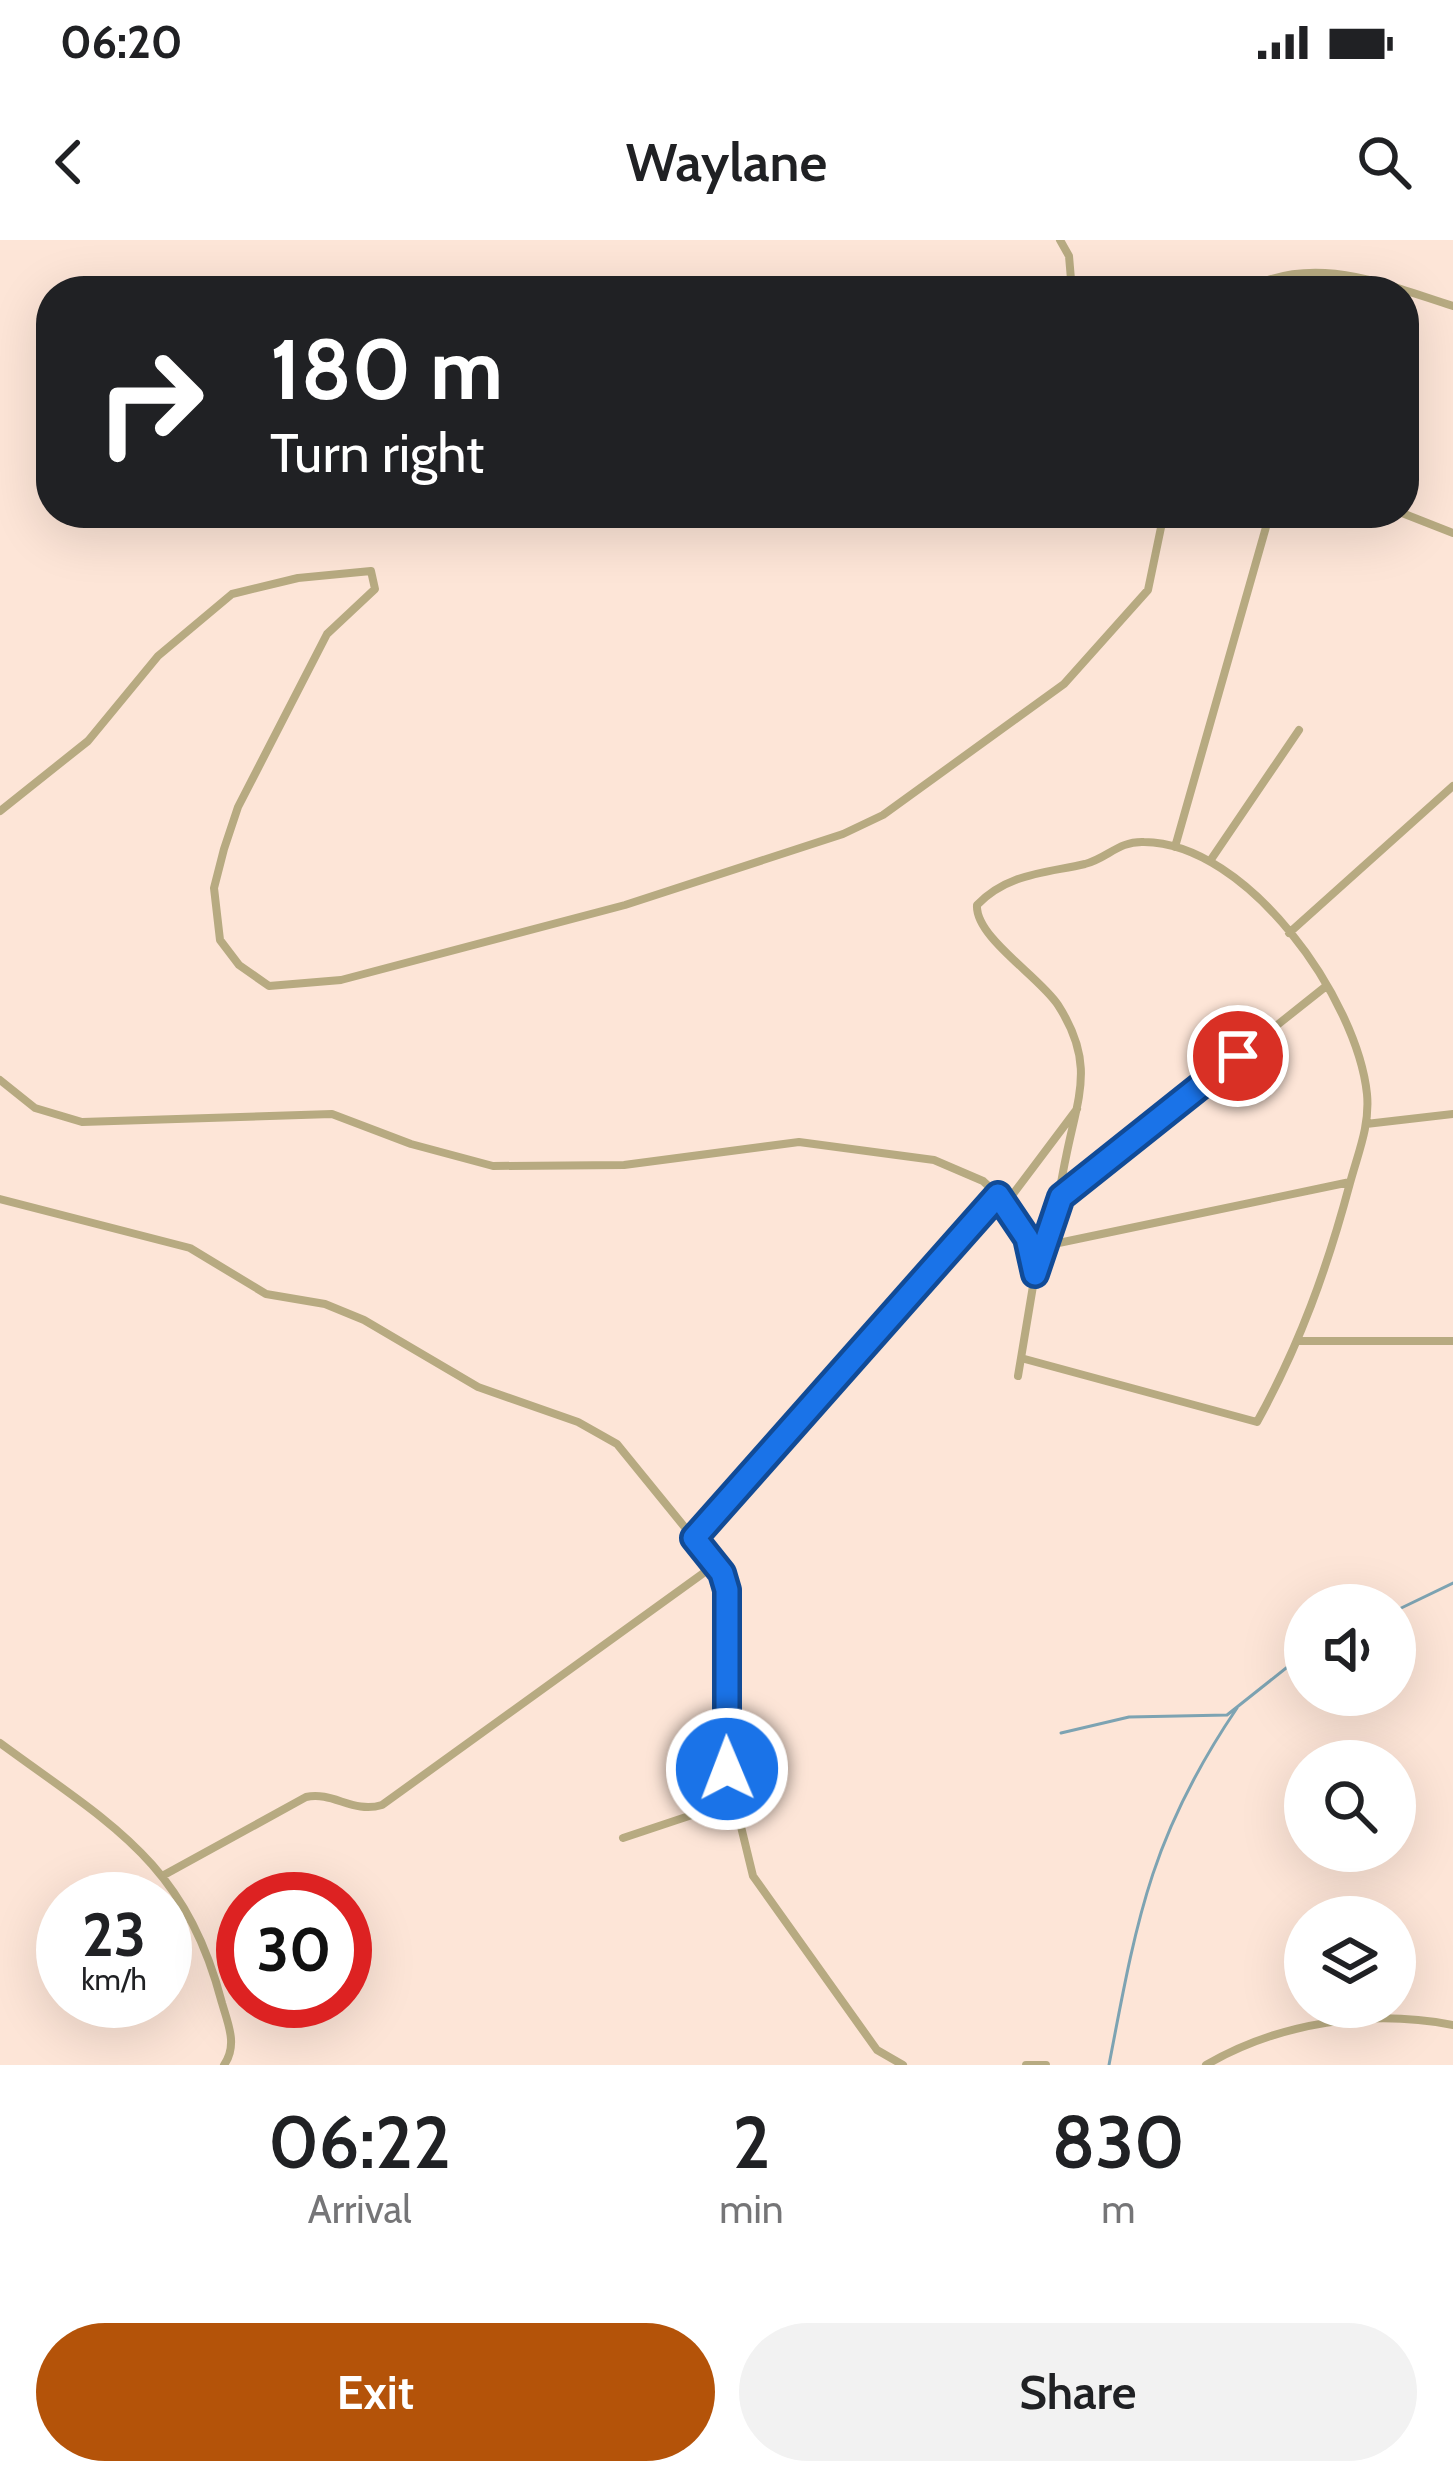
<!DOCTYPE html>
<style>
body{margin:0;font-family:Cabin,sans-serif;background:#f2f2f2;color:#202124;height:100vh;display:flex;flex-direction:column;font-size:45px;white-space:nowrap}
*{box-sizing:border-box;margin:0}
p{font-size:39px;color:#757577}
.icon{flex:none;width:66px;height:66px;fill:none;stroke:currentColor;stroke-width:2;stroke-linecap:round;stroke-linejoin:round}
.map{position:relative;height:1825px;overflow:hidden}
.drawer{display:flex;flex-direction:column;background:#fff;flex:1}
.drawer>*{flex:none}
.banner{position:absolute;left:36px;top:36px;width:1383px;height:252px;border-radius:48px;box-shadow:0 12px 48px #0002;background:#202124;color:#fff;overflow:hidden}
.tools{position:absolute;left:1284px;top:1344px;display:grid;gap:24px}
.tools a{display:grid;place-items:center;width:132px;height:132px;border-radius:50%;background:#fff;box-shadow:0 12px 48px #0002;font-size:60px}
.speed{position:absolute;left:36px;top:1632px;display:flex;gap:24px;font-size:60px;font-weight:700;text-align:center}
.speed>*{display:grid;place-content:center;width:156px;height:156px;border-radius:50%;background:#fff;box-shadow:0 12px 48px #0002;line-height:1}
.speed small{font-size:30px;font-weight:400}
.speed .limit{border:18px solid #d22;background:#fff;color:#111}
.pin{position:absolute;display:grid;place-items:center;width:102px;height:102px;color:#fff;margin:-51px;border:6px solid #fff;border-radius:50%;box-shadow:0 3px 12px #0007}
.me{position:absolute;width:132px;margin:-66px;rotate:359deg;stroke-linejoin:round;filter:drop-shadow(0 0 9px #0008)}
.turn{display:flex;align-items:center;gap:42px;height:252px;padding:0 36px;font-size:54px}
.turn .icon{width:156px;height:156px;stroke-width:2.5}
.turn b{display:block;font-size:84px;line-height:102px}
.eta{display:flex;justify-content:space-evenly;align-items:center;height:204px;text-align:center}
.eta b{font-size:72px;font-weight:600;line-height:84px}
.primary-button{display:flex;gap:24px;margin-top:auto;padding:24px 36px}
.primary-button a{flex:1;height:138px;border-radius:72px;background:#b45309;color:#fff;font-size:48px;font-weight:600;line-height:138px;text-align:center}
.primary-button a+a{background:#f2f2f2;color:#202124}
.status{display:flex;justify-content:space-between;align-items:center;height:84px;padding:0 60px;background:#fff;direction:ltr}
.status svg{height:33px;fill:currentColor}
header{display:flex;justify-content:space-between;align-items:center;height:156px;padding:0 36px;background:#fff;font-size:54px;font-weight:600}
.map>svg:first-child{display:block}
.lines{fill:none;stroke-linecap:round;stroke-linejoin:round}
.stream{stroke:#7da3b2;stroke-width:3}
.minor{stroke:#b7aa81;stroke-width:8}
.route-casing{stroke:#114b97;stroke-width:30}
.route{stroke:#1a73e8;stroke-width:21}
</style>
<div class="status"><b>06:20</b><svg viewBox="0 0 49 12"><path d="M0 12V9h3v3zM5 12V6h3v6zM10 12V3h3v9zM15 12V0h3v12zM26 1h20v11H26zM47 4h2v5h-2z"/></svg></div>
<header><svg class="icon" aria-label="back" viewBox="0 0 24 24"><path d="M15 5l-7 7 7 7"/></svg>Waylane<svg class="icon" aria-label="search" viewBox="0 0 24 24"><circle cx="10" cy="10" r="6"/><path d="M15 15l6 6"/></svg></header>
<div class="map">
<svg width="1453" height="1825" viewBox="0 0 1453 1825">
<rect width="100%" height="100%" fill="#fde5d7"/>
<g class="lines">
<path class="stream" d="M 1395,1371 L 1453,1343
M 1061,1493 L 1129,1477 L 1227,1475 L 1305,1413
M 1109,1825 C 1137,1678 1151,1595 1237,1468"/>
<path class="minor" d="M 1060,0 L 1069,16 L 1072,51
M 1243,51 C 1313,12 1383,44 1453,66
M 1368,51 L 1388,48
M 1402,273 L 1453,293
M 0,571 L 88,501 L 158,416 L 232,354 L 298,338 L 371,331 L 375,349 L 327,394 L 238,567 L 224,609 L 214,648 L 220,700 L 239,725 L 269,746 L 341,740 L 625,665 L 843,594 L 883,575 L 1064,444 L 1148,350 L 1164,273
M 1175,607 L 1270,273
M 1210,621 L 1299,490
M 1289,693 L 1453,546
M 0,840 L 35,868 L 82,882 L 332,874 L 411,904 L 493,926 L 624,925 L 799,902 L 934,920 L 983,941 L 1014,970 L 1027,997 L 1035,1034 L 1018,1136
M 1366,884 L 1453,874
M 1061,957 L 1325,747
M 0,959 L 190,1008 L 266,1054 L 325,1064 L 364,1080 L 478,1147 L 578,1182 L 617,1204 L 722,1333 L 727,1529 L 753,1636 L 877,1810 L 903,1825
M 1007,962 L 1077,869
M 1049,1005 L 1350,942
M 1300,1101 L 1453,1101
M 1021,1118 L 1257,1182 C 1300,1104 1327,1029 1350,943 C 1358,913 1370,886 1367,854 C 1357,759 1248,603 1144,602 C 1118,601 1108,618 1085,624 C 1046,633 1008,633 977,665 C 975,697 1040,737 1058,765 C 1096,824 1078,856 1066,917 C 1057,959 1055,995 1035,1034
M 694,1298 L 998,955
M 0,1503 C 110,1584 185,1621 222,1763 C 228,1784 238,1805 224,1825
M 623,1598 L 731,1562
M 164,1635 L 306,1557 C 333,1551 353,1574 382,1565 L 716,1324
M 1026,1825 L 1046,1825
M 1206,1825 C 1280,1782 1370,1769 1453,1785"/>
</g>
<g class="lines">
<g class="route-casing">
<path id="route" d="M 727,1529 L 727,1350 L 722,1333 L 694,1298 L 998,955 L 1027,998 L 1035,1034 L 1061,957 L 1238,816"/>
</g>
<use href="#route" class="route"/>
</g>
</svg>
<div class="tools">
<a><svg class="icon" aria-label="sound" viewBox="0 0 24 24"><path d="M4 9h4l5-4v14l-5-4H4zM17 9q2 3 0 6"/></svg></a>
<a><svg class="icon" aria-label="search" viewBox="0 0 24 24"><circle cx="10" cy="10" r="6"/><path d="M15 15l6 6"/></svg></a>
<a><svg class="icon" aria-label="layers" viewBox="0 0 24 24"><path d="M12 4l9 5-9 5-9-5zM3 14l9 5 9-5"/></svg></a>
</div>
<div class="speed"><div>23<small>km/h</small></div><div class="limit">30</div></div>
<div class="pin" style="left:1238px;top:816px;background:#d93025"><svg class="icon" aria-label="arrive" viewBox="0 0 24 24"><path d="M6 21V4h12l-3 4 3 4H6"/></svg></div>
<svg class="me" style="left:727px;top:1529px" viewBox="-20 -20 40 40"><circle r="17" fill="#1a73e8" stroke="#fff" stroke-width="3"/><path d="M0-11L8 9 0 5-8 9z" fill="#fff"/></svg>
<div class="banner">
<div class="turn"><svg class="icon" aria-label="right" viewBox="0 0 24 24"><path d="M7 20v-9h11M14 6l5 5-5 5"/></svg><div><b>180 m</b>Turn right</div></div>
</div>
</div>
<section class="drawer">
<div class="eta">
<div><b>06:22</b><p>Arrival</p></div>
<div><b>2</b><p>min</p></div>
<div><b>830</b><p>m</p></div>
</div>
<div class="primary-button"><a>Exit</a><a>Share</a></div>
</section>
